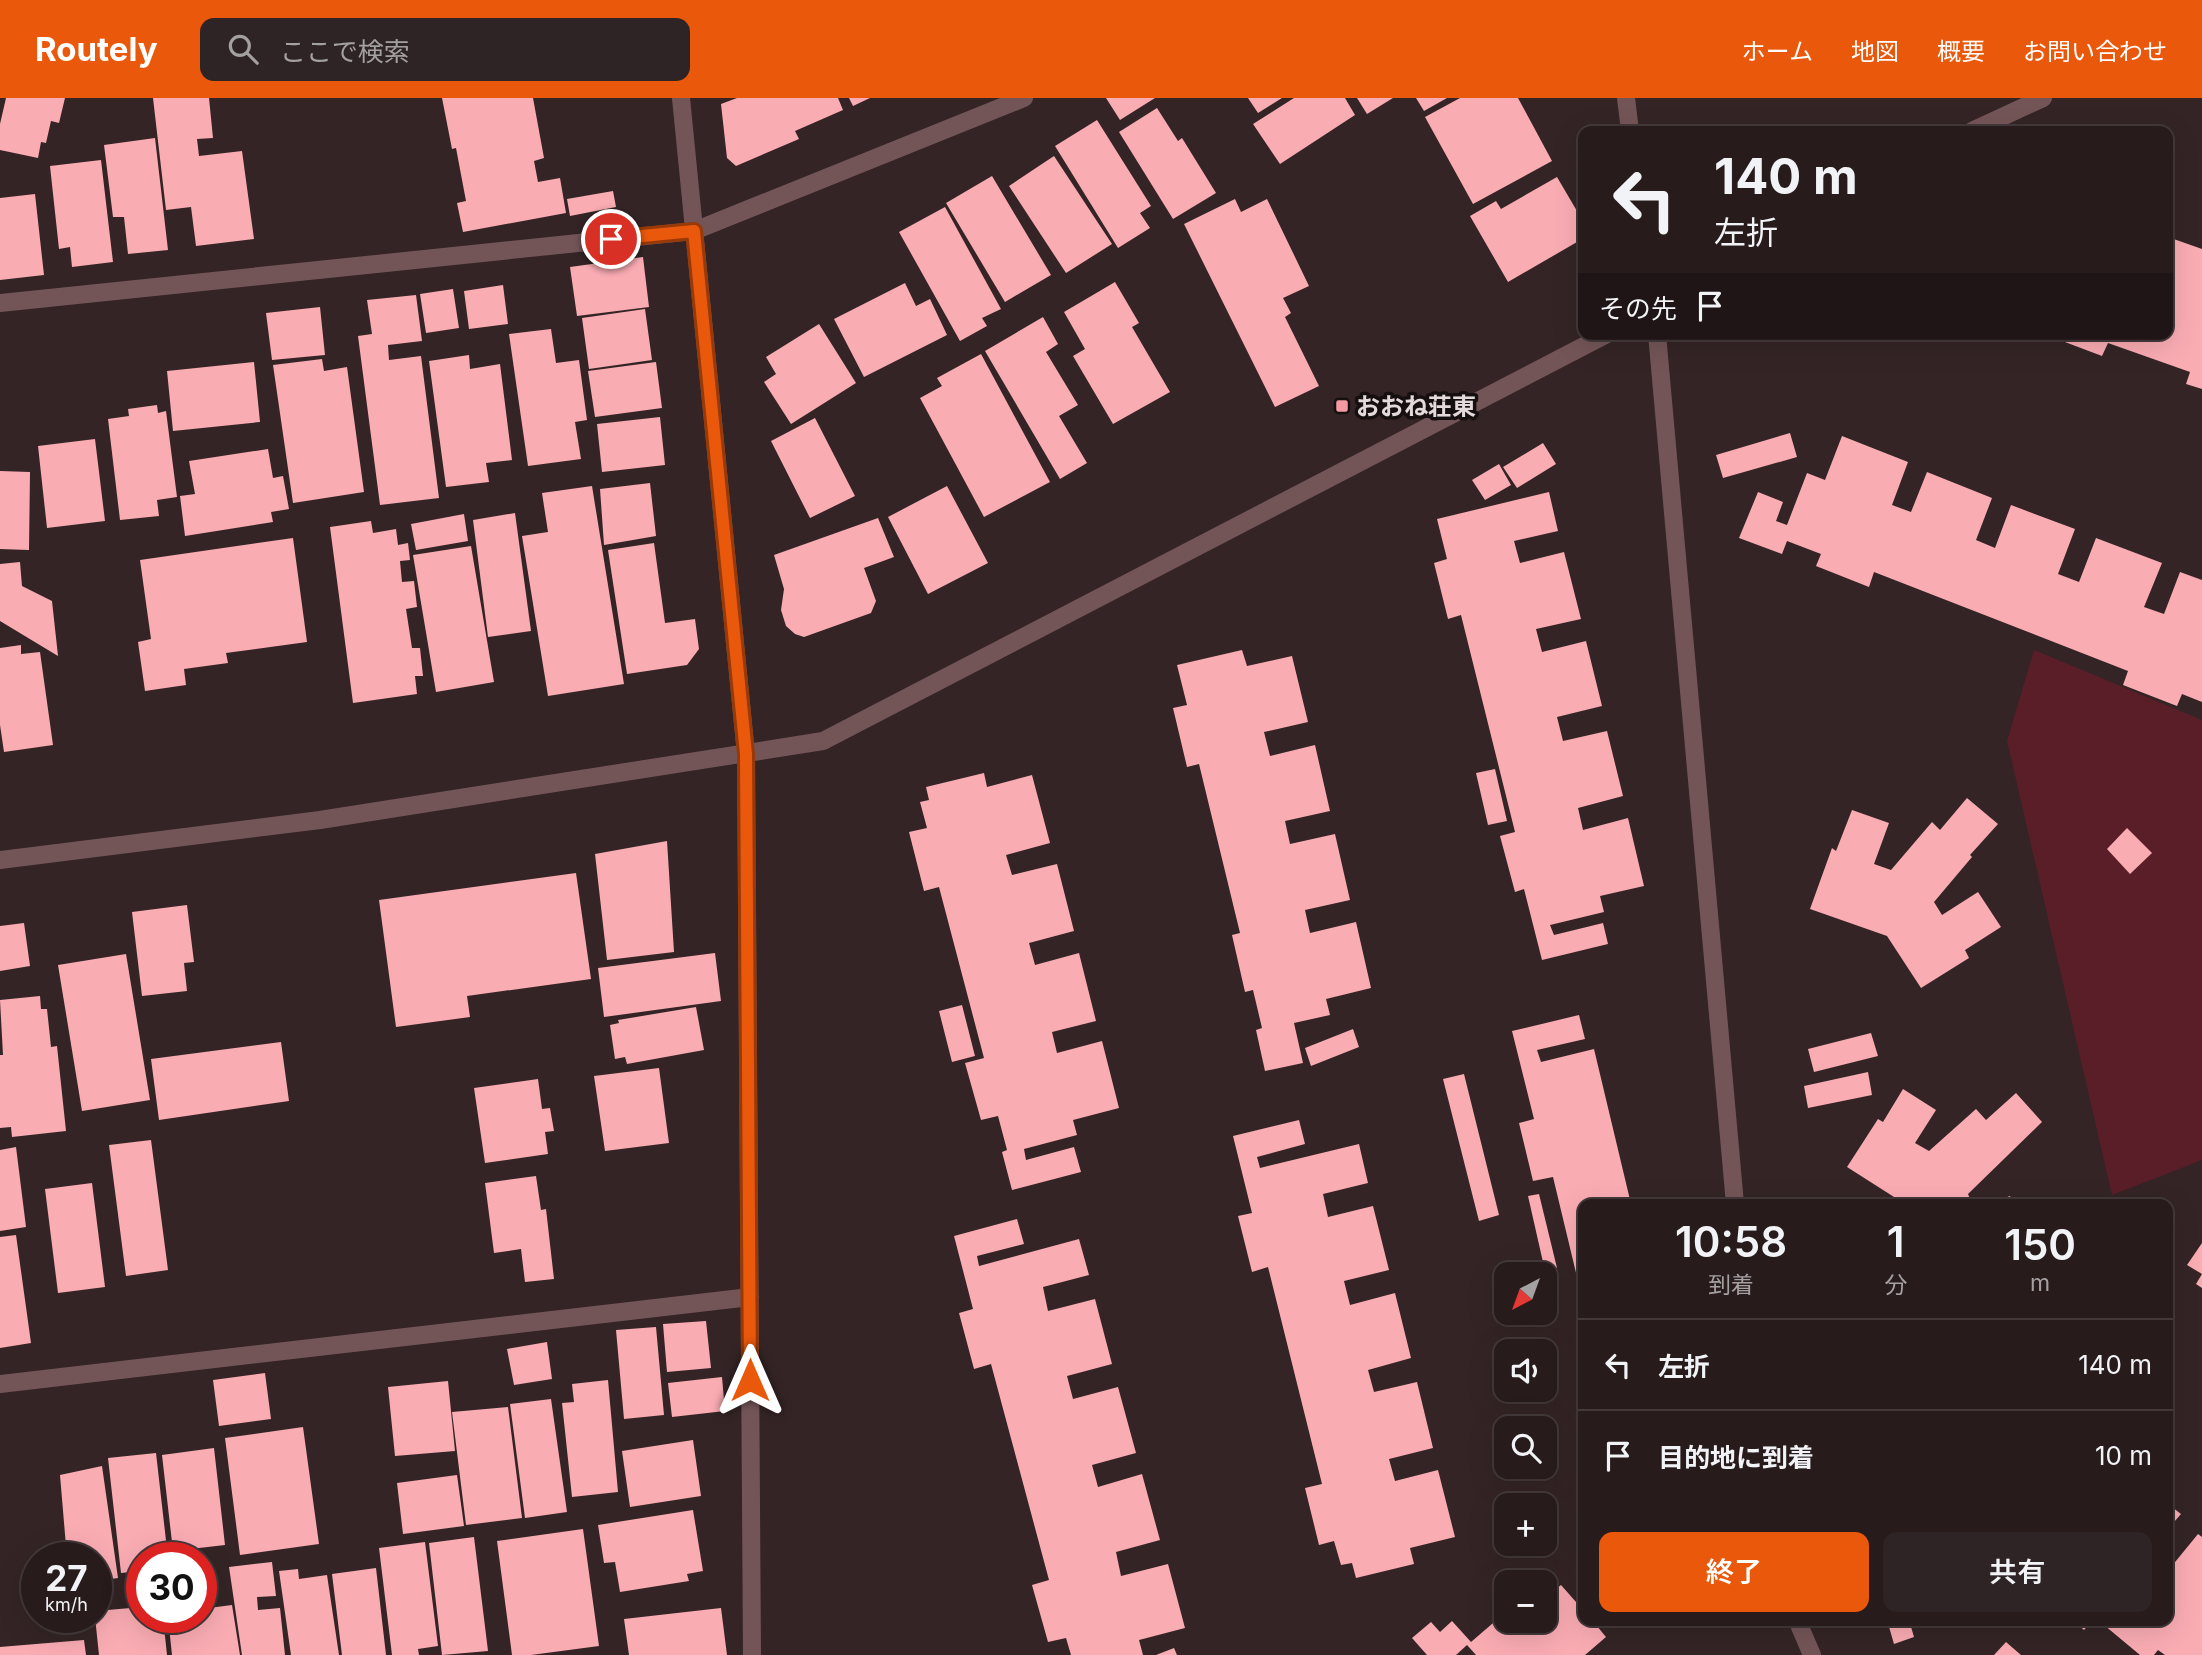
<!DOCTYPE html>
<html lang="ja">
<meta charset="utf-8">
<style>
body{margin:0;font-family:Inter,"Noto Sans JP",sans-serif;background:#2f2425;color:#f1f3f6;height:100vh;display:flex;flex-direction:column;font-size:26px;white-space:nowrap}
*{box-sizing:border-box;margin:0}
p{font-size:23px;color:#a4a1a3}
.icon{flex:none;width:38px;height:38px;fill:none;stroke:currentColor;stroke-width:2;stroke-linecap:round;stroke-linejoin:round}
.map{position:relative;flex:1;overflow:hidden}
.side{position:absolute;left:1578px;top:1101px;width:595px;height:427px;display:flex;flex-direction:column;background:#271b1c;border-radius:14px;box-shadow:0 7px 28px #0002,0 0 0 2px #43393b}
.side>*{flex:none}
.top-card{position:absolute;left:1578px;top:28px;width:595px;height:214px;border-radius:14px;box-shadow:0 7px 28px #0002,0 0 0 2px #43393b;background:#271b1c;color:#f1f3f6;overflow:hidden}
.needle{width:46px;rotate:221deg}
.controls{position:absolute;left:1494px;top:1164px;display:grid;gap:14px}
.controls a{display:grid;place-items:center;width:63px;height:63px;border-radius:14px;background:#271b1c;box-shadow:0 7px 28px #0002,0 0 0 2px #43393b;font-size:35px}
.speed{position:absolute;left:21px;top:1444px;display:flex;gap:14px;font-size:35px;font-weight:700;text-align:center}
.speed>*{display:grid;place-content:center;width:91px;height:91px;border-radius:50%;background:#271b1c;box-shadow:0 7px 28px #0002,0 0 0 2px #43393b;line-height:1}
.speed small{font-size:18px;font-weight:400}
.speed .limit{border:10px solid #d22;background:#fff;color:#111}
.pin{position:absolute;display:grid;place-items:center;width:60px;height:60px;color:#fff;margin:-30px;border:4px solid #fff;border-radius:50%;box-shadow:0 2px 7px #0007}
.me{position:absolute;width:77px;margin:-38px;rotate:0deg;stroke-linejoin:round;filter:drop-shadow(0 0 5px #0008)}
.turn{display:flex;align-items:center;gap:24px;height:147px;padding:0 21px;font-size:32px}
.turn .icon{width:91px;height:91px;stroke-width:2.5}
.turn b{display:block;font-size:49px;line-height:60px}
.then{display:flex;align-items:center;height:66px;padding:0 21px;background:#0003;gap:14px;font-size:26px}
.eta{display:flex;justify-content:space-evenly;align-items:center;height:119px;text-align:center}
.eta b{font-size:42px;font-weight:600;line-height:49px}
.action{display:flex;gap:14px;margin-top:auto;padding:14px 21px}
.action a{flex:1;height:80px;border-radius:14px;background:#ea580c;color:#fff;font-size:28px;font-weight:600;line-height:80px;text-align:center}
.action a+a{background:#2f2425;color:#f1f3f6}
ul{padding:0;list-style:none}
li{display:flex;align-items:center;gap:21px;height:91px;padding:0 21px;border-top:2px solid #43393b}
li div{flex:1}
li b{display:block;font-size:26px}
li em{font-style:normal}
header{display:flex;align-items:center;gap:42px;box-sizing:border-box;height:98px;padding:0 35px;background:#ea580c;color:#fff}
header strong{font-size:33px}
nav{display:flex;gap:38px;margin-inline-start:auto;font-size:24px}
.search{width:490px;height:63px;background:#2f2425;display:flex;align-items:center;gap:18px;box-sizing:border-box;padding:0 24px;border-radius:14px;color:#a4a1a3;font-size:26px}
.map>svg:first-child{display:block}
.green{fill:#5a1e28}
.building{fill:#faacb3}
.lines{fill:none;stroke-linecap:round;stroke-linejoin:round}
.minor{stroke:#745557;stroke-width:18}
.route-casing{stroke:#983908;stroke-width:18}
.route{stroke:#ea580c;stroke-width:12}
.poi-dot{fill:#f49aa3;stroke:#160f10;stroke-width:2.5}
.labels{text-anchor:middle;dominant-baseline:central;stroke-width:7;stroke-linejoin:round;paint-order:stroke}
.poi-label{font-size:24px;font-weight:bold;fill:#e5dadb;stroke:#160f10;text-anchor:start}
</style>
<header>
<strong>Routely</strong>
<div class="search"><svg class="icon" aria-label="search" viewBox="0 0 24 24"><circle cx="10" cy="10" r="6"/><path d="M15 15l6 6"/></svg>ここで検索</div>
<nav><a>ホーム</a><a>地図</a><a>概要</a><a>お問い合わせ</a></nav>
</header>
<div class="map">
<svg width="2202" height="1557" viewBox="0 0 2202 1557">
<rect width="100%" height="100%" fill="#342425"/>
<path class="green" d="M 2034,552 L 2202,622 L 2202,1062 L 2112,1097 L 2007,643 Z"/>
<path class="building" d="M 6,0 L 65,0 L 59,25 L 51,23 L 46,45 L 41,44 L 38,60 L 0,52 L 0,26 Z
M 153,0 L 209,0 L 213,40 L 197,41 L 199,58 L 242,53 L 254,141 L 196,148 L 191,109 L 166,112 Z
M 442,0 L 533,0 L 544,60 L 534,63 L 538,84 L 560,80 L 566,115 L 463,134 L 457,105 L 466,103 L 456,50 L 452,51 Z
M 737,0 L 838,0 L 843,12 L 795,33 L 799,41 L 736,68 L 727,60 L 721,6 Z
M 849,0 L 870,0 L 853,8 Z
M 1106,0 L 1155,0 L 1120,22 Z
M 1248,0 L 1282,0 L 1258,15 Z
M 1294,0 L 1345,0 L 1355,17 L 1280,66 L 1253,26 Z
M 1357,0 L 1393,0 L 1367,16 Z
M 1416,0 L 1447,0 L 1424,13 Z
M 1460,0 L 1518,0 L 1552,63 L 1473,106 L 1425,19 Z
M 1157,10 L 1178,43 L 1182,40 L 1216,95 L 1173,121 L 1119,34 Z
M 1097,22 L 1151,108 L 1140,115 L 1150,130 L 1118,150 L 1055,48 Z
M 155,40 L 168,152 L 128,156 L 124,119 L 113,119 L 104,47 Z
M 1054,58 L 1112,146 L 1066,175 L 1009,88 Z
M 101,62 L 113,164 L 72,169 L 70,149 L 59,151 L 50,68 Z
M 992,78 L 1051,177 L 1005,204 L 946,105 Z
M 1557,79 L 1584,125 L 1584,140 L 1508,184 L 1470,118 L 1496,103 L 1501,111 Z
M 613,93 L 616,109 L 570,118 L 567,101 Z
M 35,96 L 44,177 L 0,182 L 0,100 Z
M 1235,101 L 1241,114 L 1267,101 L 1309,188 L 1283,200 L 1291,215 L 1285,219 L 1319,288 L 1275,309 L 1184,126 Z
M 945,109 L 1001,211 L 982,220 L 987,228 L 960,243 L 899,134 Z
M 2168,139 L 2202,151 L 2202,291 L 2186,286 L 2190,274 L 2108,245 L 2102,258 L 2049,238 L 2050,236 L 2168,236 Z
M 643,159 L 649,209 L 577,218 L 570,169 Z
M 1115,184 L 1139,225 L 1132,229 L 1170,294 L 1113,326 L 1073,258 L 1085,251 L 1064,214 Z
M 905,185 L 916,208 L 930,201 L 947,237 L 864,279 L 834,221 Z
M 503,187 L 508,226 L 469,231 L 464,193 Z
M 453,191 L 459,230 L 426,235 L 420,196 Z
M 416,197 L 422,243 L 388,247 L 389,262 L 421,258 L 439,400 L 380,407 L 358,238 L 372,236 L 367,202 Z
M 320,209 L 325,257 L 272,262 L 266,215 Z
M 645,211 L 652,262 L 589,271 L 582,220 Z
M 1043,219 L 1058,246 L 1046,254 L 1078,307 L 1059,318 L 1087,365 L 1060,381 L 985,253 Z
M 819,226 L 856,285 L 791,326 L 764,284 L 776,276 L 766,259 Z
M 551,231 L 556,265 L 579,262 L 587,322 L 575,324 L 581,361 L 528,368 L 509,236 Z
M 981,256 L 1050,384 L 984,419 L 920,300 L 942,288 L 937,280 Z
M 469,257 L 470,271 L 500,266 L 512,362 L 486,365 L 489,384 L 446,389 L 429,263 Z
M 322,261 L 324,273 L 347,269 L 364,394 L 293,405 L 273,267 Z
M 254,264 L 260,324 L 173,333 L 167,273 Z
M 656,264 L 662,310 L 595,319 L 588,273 Z
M 157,307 L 158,315 L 166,313 L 177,399 L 157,402 L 159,418 L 120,422 L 108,321 L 129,318 L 128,311 Z
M 660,319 L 665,367 L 602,374 L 597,326 Z
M 815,320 L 855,398 L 810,420 L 771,343 Z
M 1790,335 L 1797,359 L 1723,380 L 1716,357 Z
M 1842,338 L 1908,364 L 1892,407 L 1911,414 L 1927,374 L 1992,400 L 1976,442 L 1995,450 L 2011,407 L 2075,431 L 2058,476 L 2079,484 L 2096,440 L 2162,465 L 2144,509 L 2164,516 L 2180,474 L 2202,482 L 2202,604 L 2182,596 L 2177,608 L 2123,587 L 2128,573 L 1874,474 L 1869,489 L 1816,468 L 1821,456 L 1787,443 L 1782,456 L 1739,440 L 1758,394 L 1783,404 L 1776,423 L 1787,427 L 1807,375 L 1825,382 Z
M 95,341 L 105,423 L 47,430 L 38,348 Z
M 1543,345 L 1556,366 L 1517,390 L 1503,369 Z
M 268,351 L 273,380 L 283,378 L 289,411 L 271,414 L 273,424 L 185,438 L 180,398 L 195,396 L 189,363 Z
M 1499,366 L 1511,387 L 1485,402 L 1472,382 Z
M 0,373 L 30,374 L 29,452 L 0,451 Z
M 650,385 L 656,438 L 604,447 L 600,391 Z
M 592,388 L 624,586 L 548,598 L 522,438 L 548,434 L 542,395 Z
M 947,388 L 988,465 L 928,496 L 888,419 Z
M 1549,394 L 1558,433 L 1514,443 L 1520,465 L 1564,454 L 1581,521 L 1536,531 L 1542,554 L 1586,543 L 1602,608 L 1557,619 L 1563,643 L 1607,633 L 1623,698 L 1578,710 L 1583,732 L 1628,720 L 1644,788 L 1600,798 L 1604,814 L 1550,827 L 1554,837 L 1603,825 L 1608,846 L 1542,862 L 1524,791 L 1515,794 L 1500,738 L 1515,734 L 1461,517 L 1448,521 L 1434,465 L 1447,461 L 1437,421 Z
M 515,415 L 531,533 L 488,539 L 473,422 Z
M 464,416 L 468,443 L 416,452 L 411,426 Z
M 878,420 L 894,459 L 864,470 L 876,503 L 871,515 L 804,539 L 795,536 L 786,528 L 781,512 L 784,491 L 774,457 Z
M 371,423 L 373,435 L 396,431 L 398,447 L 408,445 L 410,462 L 400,463 L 402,484 L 414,483 L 417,509 L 406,511 L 412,550 L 420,550 L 423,578 L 415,578 L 417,596 L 353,605 L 330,429 Z
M 293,440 L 307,544 L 226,555 L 228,565 L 184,571 L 186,587 L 145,593 L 138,544 L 151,541 L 140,462 Z
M 654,445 L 665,525 L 695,521 L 699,551 L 687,567 L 627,576 L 608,452 Z
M 471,448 L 494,584 L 436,594 L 413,457 Z
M 20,464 L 22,488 L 52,503 L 58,558 L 0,523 L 0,466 Z
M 21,547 L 21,556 L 40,554 L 53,647 L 4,654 L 0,627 L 0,550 Z
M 1242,552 L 1247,568 L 1292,558 L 1308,624 L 1264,634 L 1270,658 L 1315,647 L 1330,713 L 1285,723 L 1290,746 L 1335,736 L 1350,802 L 1305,812 L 1310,835 L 1356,824 L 1371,890 L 1326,901 L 1330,917 L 1294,925 L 1303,965 L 1265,973 L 1256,932 L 1262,930 L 1253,892 L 1245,894 L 1232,837 L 1240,835 L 1199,666 L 1187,669 L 1173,610 L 1187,607 L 1177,567 Z
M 1495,671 L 1507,723 L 1488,727 L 1476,675 Z
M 984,675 L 987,689 L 1032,677 L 1050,745 L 1006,757 L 1012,777 L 1057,766 L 1074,833 L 1029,845 L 1035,867 L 1079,855 L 1096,923 L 1052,934 L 1057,955 L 1102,943 L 1119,1010 L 1073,1022 L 1077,1037 L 1024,1051 L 1026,1062 L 1074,1049 L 1081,1074 L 1012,1092 L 1002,1054 L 1007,1052 L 998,1018 L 981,1022 L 965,965 L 984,960 L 939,789 L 924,793 L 909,734 L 927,730 L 920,704 L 929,702 L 926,689 Z
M 1967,700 L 1998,726 L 1970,757 L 1972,759 L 1934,804 L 1942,817 L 1978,794 L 2001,829 L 1965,852 L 1969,860 L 1921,890 L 1887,838 L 1810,811 L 1832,750 L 1836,753 L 1852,712 L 1889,725 L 1874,766 L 1891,772 L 1932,724 L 1940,732 Z
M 2127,730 L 2152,755 L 2130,776 L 2107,751 Z
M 667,743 L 674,854 L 607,862 L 595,756 Z
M 576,775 L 591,881 L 467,898 L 470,919 L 396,929 L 379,802 Z
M 187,807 L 194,864 L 184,865 L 187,893 L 142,898 L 132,814 Z
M 24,825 L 30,868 L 0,873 L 0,828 Z
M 715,855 L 721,903 L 604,919 L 598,870 Z
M 126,856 L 150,1002 L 82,1013 L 58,867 Z
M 40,898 L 41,911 L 47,911 L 51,949 L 57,948 L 66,1033 L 12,1039 L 11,1029 L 0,1030 L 0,957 L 3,957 L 0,902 Z
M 962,907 L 975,958 L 952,964 L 939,913 Z
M 696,909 L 704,952 L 627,966 L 625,959 L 615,961 L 610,927 L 619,925 L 618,922 Z
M 1579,917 L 1585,941 L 1537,952 L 1541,964 L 1594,951 L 1631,1106 L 1584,1106 L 1583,1204 L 1553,1079 L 1533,1083 L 1519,1025 L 1534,1021 L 1512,933 Z
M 1353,931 L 1359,949 L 1311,968 L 1305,950 Z
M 1871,935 L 1878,958 L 1814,974 L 1808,951 Z
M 281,944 L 289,1003 L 159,1022 L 151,961 Z
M 659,970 L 669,1045 L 605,1053 L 594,978 Z
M 1868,974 L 1872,997 L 1808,1010 L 1804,988 Z
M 1464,976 L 1499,1117 L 1479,1123 L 1443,981 Z
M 538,981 L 542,1011 L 550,1010 L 554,1033 L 545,1034 L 548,1056 L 485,1065 L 474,990 Z
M 1903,991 L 1936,1012 L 1915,1045 L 1929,1053 L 1976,1011 L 1986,1022 L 2016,995 L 2042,1024 L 1968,1096 L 1972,1106 L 1905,1106 L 1847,1069 L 1878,1021 L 1883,1024 Z
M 1299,1022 L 1305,1046 L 1257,1059 L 1260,1070 L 1359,1046 L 1368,1085 L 1323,1096 L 1328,1119 L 1373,1108 L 1389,1172 L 1344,1183 L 1350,1207 L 1395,1195 L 1411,1260 L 1368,1272 L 1374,1294 L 1417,1284 L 1433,1350 L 1389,1361 L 1395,1383 L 1438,1372 L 1455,1439 L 1410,1450 L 1414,1466 L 1356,1480 L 1352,1465 L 1341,1467 L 1334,1443 L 1319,1447 L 1305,1390 L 1322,1386 L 1268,1169 L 1252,1174 L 1238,1118 L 1252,1115 L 1233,1038 Z
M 151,1042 L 168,1172 L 126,1178 L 109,1047 Z
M 16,1049 L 26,1129 L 0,1133 L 0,1052 Z
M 536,1078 L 541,1112 L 546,1111 L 554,1181 L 525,1184 L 521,1151 L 494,1155 L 485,1085 Z
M 92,1085 L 105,1189 L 58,1195 L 45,1091 Z
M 1539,1096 L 1557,1170 L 1545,1173 L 1528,1098 Z
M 2010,1098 L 2013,1106 L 1989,1106 Z
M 1017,1121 L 1024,1146 L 977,1158 L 979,1168 L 1079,1141 L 1089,1177 L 1043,1189 L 1048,1213 L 1095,1201 L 1112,1266 L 1067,1278 L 1073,1301 L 1118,1289 L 1136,1355 L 1092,1367 L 1098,1389 L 1142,1376 L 1160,1442 L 1116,1454 L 1121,1478 L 1168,1466 L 1185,1530 L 1139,1542 L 1143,1557 L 1071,1557 L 1066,1540 L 1048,1544 L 1032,1487 L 1049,1482 L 991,1266 L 974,1271 L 959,1215 L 973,1211 L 954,1138 Z
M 16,1137 L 31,1245 L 0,1250 L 0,1139 Z
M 2202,1145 L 2202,1190 L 2196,1186 L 2202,1176 L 2187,1167 Z
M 706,1223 L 711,1270 L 667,1274 L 663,1226 Z
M 656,1229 L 664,1317 L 624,1321 L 616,1232 Z
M 547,1244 L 552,1281 L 514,1287 L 507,1251 Z
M 265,1275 L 271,1321 L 219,1328 L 213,1282 Z
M 722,1279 L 725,1313 L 672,1319 L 668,1285 Z
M 608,1282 L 618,1394 L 572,1399 L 562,1305 L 574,1304 L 572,1286 Z
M 448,1283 L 455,1353 L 395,1358 L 388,1289 Z
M 551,1301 L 567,1414 L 525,1420 L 510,1306 Z
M 508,1309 L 522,1420 L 466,1427 L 452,1314 Z
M 303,1329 L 319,1446 L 240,1457 L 225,1340 Z
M 693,1342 L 701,1398 L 630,1409 L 622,1353 Z
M 214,1350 L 225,1447 L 173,1453 L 162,1357 Z
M 156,1355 L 168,1460 L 142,1460 L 142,1473 L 121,1475 L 108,1360 Z
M 102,1368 L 118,1480 L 96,1483 L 96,1460 L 67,1460 L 60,1377 Z
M 457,1377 L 464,1428 L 403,1436 L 397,1385 Z
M 2168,1406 L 2181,1416 L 2168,1431 Z
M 693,1412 L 703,1473 L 687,1476 L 689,1483 L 620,1494 L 615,1464 L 604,1465 L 598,1427 Z
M 583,1431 L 599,1548 L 531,1557 L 512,1557 L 497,1443 Z
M 2198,1436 L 2202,1439 L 2202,1557 L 2165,1557 L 2158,1552 L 2154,1557 L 2140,1557 L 2104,1527 L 2108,1522 L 2168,1522 L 2168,1467 L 2171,1469 Z
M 474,1439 L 488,1553 L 442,1557 L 429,1445 Z
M 425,1444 L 438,1548 L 418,1551 L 419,1557 L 392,1557 L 379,1450 Z
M 272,1464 L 276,1498 L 257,1499 L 258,1512 L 280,1510 L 285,1557 L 242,1557 L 229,1469 Z
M 376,1470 L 386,1557 L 342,1557 L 332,1476 Z
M 298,1471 L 299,1481 L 327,1477 L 339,1557 L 291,1557 L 279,1473 Z
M 1561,1487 L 1584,1513 L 1584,1522 L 1592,1522 L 1606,1539 L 1585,1557 L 1476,1557 L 1467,1547 L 1456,1557 L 1427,1557 L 1412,1540 L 1431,1524 L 1440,1534 L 1452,1523 L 1471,1544 L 1507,1513 L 1507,1522 L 1545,1522 L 1545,1500 Z
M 232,1507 L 240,1557 L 172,1557 L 168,1519 L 201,1519 L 201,1511 Z
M 142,1509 L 142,1519 L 163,1519 L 167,1557 L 99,1557 L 95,1519 L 96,1513 Z
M 721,1510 L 727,1557 L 629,1557 L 624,1521 Z
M 63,1519 L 88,1519 L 89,1528 L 64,1531 Z
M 1887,1522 L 1909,1522 L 1914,1539 L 1894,1546 Z
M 2073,1522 L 2093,1522 L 2084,1532 Z
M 84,1542 L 86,1557 L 0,1557 L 0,1549 Z
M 2006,1544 L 2021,1557 L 1994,1557 Z
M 1174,1550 L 1177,1557 L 1156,1557 Z"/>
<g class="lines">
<path class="minor" d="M 681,0 L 746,656 L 752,1557
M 1626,0 L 1630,33
M 1972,33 L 2043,0
M 0,205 L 694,133 L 1024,0
M 1657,236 L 1735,1106
M 0,762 L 320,722 L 823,643 L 1607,236
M 0,1286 L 750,1199
M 1797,1522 L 1812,1557"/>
</g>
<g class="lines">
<g class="route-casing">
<path id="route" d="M 611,141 L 694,133 L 746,656 L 750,1282"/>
</g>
<use href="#route" class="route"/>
</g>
<rect class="poi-dot" x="1335" y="301" width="14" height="14" rx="3.5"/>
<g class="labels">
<g class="poi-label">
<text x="1356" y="308">おおね荘東</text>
</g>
</g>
</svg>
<div class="controls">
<a><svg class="needle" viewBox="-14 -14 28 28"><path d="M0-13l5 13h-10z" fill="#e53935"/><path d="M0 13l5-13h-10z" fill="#a4a1a3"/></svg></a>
<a><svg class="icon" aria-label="sound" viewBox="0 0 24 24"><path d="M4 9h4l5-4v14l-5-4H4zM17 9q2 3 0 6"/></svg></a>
<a><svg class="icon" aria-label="search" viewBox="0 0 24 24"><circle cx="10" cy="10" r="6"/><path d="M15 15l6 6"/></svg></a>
<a>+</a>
<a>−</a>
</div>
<div class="speed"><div>27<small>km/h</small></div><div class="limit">30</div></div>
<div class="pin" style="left:611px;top:141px;background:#d93025"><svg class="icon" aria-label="arrive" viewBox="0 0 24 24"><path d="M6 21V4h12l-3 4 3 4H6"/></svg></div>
<svg class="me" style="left:750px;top:1282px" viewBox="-20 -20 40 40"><path d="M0-17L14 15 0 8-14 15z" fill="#ea580c" stroke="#fff" stroke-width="4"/></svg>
<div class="top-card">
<div class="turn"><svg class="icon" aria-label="left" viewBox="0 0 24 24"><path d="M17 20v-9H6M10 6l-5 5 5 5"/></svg><div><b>140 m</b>左折</div></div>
<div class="then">その先<svg class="icon" aria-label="arrive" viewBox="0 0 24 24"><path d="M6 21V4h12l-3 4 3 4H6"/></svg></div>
</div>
<section class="side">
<div class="eta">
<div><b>10:58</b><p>到着</p></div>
<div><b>1</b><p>分</p></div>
<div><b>150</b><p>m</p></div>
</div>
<ul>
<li><svg class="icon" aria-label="left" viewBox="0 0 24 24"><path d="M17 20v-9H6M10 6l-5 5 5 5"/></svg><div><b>左折</b></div><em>140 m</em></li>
<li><svg class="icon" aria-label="arrive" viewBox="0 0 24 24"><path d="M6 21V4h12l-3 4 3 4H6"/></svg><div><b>目的地に到着</b></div><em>10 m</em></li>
</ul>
<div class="action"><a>終了</a><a>共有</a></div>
</section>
</div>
